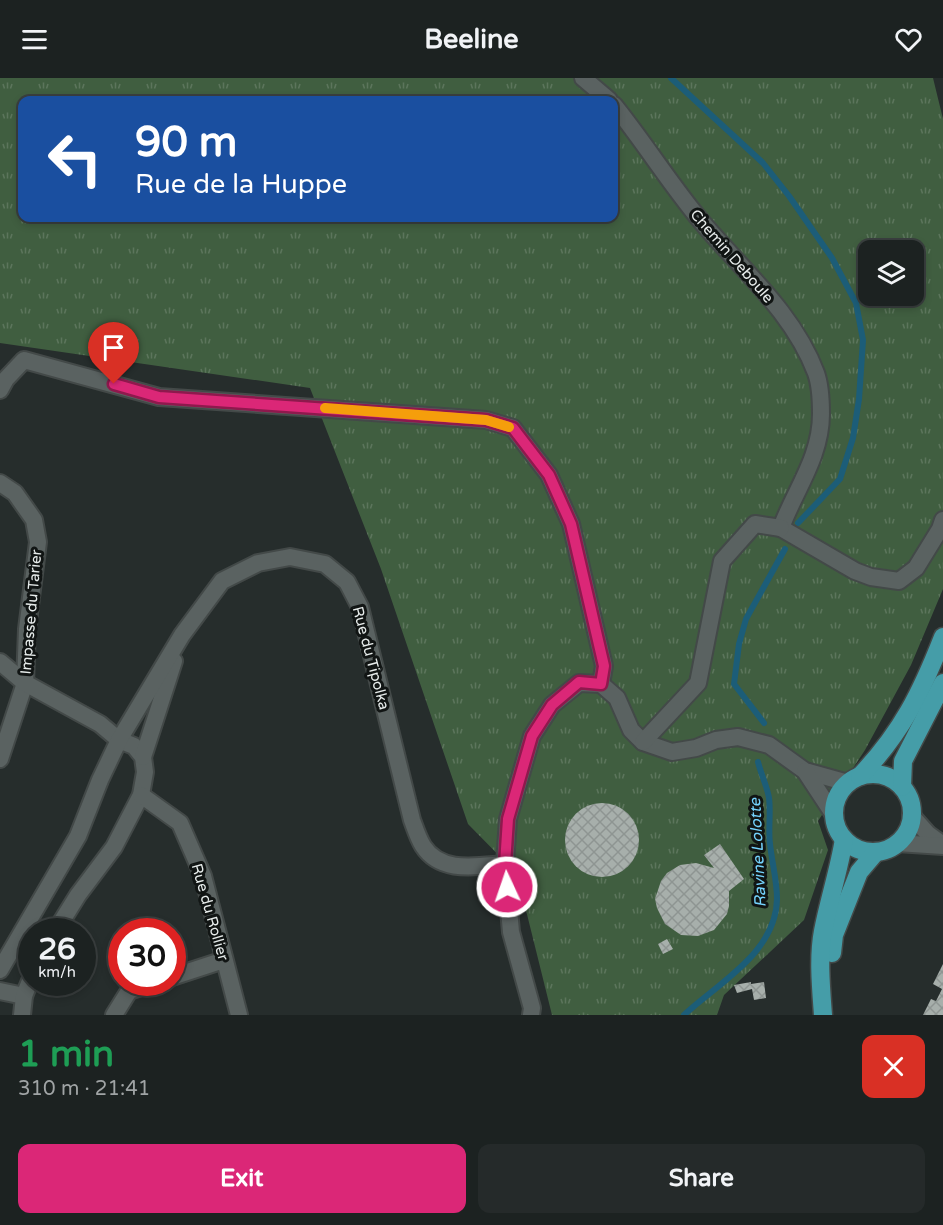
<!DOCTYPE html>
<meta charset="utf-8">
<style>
:root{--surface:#1c2221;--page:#252a2a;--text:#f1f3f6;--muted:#a0a4a5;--line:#3a3f3f;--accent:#db2777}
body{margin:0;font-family:"Varela Round",sans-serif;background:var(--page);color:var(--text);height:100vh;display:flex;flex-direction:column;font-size:22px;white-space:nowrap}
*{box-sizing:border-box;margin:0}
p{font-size:20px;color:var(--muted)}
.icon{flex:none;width:33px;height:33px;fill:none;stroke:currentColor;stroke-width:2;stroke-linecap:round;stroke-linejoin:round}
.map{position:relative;height:937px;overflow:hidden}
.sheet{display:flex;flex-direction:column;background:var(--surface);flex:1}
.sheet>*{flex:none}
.guide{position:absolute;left:18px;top:18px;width:600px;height:126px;border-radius:12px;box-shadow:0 3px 9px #0003,0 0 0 2px var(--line);background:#1a4fa0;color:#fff;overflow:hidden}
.buttons{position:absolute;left:858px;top:162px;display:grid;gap:12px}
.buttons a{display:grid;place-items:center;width:66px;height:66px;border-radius:12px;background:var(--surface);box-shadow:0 3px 9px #0003,0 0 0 2px var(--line);font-size:30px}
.speed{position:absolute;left:18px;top:840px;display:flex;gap:12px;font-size:30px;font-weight:700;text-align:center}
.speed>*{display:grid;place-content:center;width:78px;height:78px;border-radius:50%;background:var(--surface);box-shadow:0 3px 9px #0003,0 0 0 2px var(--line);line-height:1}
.speed small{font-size:15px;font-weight:400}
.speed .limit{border:9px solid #d22;background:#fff;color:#111}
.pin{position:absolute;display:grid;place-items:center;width:51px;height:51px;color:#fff;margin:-62px -26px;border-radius:50% 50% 50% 0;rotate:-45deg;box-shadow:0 0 6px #0007}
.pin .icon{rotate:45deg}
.me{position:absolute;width:66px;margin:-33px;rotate:357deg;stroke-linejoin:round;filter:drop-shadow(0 0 4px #0008)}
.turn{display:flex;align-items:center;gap:21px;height:126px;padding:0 18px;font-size:27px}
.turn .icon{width:78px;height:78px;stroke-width:2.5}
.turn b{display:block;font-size:42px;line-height:51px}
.round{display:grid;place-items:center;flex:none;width:63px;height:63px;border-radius:12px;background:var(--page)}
.overview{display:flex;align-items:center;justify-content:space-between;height:102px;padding:0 18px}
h1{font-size:36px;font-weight:700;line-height:45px;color:#1e9e55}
.cta{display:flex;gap:12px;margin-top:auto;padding:12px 18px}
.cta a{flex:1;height:69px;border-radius:12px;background:var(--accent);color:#fff;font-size:24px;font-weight:700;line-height:69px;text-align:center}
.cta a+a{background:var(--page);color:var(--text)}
header{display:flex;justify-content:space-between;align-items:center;height:78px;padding:0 18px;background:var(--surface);font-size:27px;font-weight:700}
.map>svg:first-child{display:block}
</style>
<header><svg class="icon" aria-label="menu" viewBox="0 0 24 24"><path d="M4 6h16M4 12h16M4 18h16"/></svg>Beeline<svg class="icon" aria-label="heart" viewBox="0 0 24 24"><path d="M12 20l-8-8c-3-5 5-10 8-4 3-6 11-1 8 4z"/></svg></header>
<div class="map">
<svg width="943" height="937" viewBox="0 0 943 937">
<defs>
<pattern id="grass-tufts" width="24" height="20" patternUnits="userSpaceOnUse" patternTransform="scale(1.5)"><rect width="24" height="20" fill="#405e40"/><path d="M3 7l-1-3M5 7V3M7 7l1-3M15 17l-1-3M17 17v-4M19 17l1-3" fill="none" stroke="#5c755c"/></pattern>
<pattern id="building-cross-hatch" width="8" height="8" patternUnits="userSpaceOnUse" patternTransform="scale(1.5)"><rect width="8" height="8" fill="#a7afab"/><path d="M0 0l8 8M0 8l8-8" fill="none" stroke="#8e9592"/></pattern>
</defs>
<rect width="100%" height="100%" fill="#262d2c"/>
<path fill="url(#grass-tufts)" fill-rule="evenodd" d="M 0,0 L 933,0 L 943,41 L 943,511 L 911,587 L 865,672 L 818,743 L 828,772 L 804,842 L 724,917 L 717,937 L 552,937 L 517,796 L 468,746 L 381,491 L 310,310 L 0,265 ZM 22,22 L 614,22 L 614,140 L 22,140 ZM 868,172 L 914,172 L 914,218 L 868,218 Z"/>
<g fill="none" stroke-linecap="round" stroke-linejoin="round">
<g stroke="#1c5d78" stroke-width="6">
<polyline points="671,0 763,85 789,118 832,180 856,225 863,262 859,321 853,360 840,401 798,445"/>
<polyline points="764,645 734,606 739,566 746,541 785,471"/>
<path d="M 684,937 C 718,905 776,875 777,821 C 777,802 772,785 770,766 C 768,751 771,735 769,720 C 767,708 761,696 758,684"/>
</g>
</g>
<g fill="url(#building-cross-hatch)">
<circle cx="602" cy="762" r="37"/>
<polygon points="720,766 744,801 729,813 729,828 727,836 714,852 698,858 681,857 665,846 657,830 655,821 661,803 667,795 680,787 696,785 714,790 704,777"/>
<polygon points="667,861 673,871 663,876 658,866"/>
<polygon points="943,886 943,937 923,937 931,921 936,923 942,911 933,906"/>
<polygon points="751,904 751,906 764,904 766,920 754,922 752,911 737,915 734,907"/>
</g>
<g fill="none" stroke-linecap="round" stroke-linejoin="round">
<g stroke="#434948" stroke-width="20">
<g id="street">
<polyline points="583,0 609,22"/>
<path d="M 614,27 C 644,64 670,106 701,143 C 742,192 793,234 816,295 C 820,306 821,323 821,336 C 821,379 795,412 781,450 L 855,493 L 871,499 L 899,503 L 916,490 L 940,451 L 943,442"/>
<polyline points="0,312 6,301 24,282 159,319 486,342 513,350 549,397 571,446 604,588 601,606"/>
<polyline points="0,405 15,415 34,442 38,464 27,551 25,605 0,681"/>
<polyline points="0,584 25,605 100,646 119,662 134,668 143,679 145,694 141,717 114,769 78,817 55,854"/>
<polyline points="601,606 617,620 631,652 643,664 672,674 696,670 716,662 738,659 769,667 805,693 848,705"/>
<polyline points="643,664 698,605 722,483 755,446 781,450"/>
<polyline points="143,679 174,583"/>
<polyline points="805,693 834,737"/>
<polyline points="141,717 180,745 203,798 239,937"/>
<polyline points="911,737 928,756 943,767"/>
<polyline points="897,765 943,768"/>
<path d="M 0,892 L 78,758 L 100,702 L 119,662 L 182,557 L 222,503 L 258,485 L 290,479 L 325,486 L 347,504 L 360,529 L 412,742 C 415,750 418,760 423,768 C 441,796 477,788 505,786"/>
<polyline points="172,899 224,882"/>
<polyline points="0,913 24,918"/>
<polyline points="22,937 24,918 32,898"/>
<polyline points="114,937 129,913 156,904"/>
<polyline points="531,937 532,930 511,854 505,786 508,741 532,658 552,627 579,605 601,606"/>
</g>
</g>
<g stroke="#434948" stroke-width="21">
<g id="primary">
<circle cx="873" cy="735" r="39"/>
<path d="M 860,698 C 902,654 921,615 943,559"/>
<polyline points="902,709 903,683 943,605"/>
<polyline points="832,875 834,857 859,794 876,774"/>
<path d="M 823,937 C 821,910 818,879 823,853 C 829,822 839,792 844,761"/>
</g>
</g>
<use href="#street" stroke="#5a6261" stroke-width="16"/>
<use href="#primary" stroke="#459da8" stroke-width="18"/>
</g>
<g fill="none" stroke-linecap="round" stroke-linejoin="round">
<g stroke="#8e194d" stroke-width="15">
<polyline id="route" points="114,306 159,319 486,342 513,350 549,397 571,446 604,588 601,606 579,604 552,627 532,658 508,741 505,786 507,809"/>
</g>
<use href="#route" stroke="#db2777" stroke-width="10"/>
<polyline stroke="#f59e0b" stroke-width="10" points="325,330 486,342 509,349"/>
</g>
<g text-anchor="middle" stroke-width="6" stroke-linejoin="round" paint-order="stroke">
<g font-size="15" fill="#e7eceb" stroke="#111514">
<text transform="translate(732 178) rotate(49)" y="5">Chemin Deboule</text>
<text transform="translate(31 534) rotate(-85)" y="5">Impasse du Tarier</text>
<text transform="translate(371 580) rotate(75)" y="5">Rue du Tipolka</text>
<text transform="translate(210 834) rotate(74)" y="5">Rue du Rollier</text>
</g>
<g font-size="16" font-style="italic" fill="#75d3fd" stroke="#111514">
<text transform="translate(757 775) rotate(-93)" y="6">Ravine Lolotte</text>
</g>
</g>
</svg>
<div class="buttons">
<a><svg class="icon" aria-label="layers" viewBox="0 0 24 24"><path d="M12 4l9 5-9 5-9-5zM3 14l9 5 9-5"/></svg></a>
</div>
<div class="speed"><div>26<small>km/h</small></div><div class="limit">30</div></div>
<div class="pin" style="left:114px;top:306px;background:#d93025"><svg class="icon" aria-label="arrive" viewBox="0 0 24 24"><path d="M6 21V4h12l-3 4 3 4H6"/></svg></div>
<svg class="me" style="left:507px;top:809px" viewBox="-20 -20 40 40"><circle r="17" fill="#db2777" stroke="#fff" stroke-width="3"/><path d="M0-11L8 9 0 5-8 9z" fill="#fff"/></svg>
<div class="guide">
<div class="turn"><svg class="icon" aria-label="left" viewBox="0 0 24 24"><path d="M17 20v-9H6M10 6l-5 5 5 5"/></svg><div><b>90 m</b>Rue de la Huppe</div></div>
</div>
</div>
<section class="sheet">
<div class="overview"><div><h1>1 min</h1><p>310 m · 21:41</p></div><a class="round" style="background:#d93025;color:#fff"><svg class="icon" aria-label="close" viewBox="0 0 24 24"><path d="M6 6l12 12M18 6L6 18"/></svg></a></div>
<div class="cta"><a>Exit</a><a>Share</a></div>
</section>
